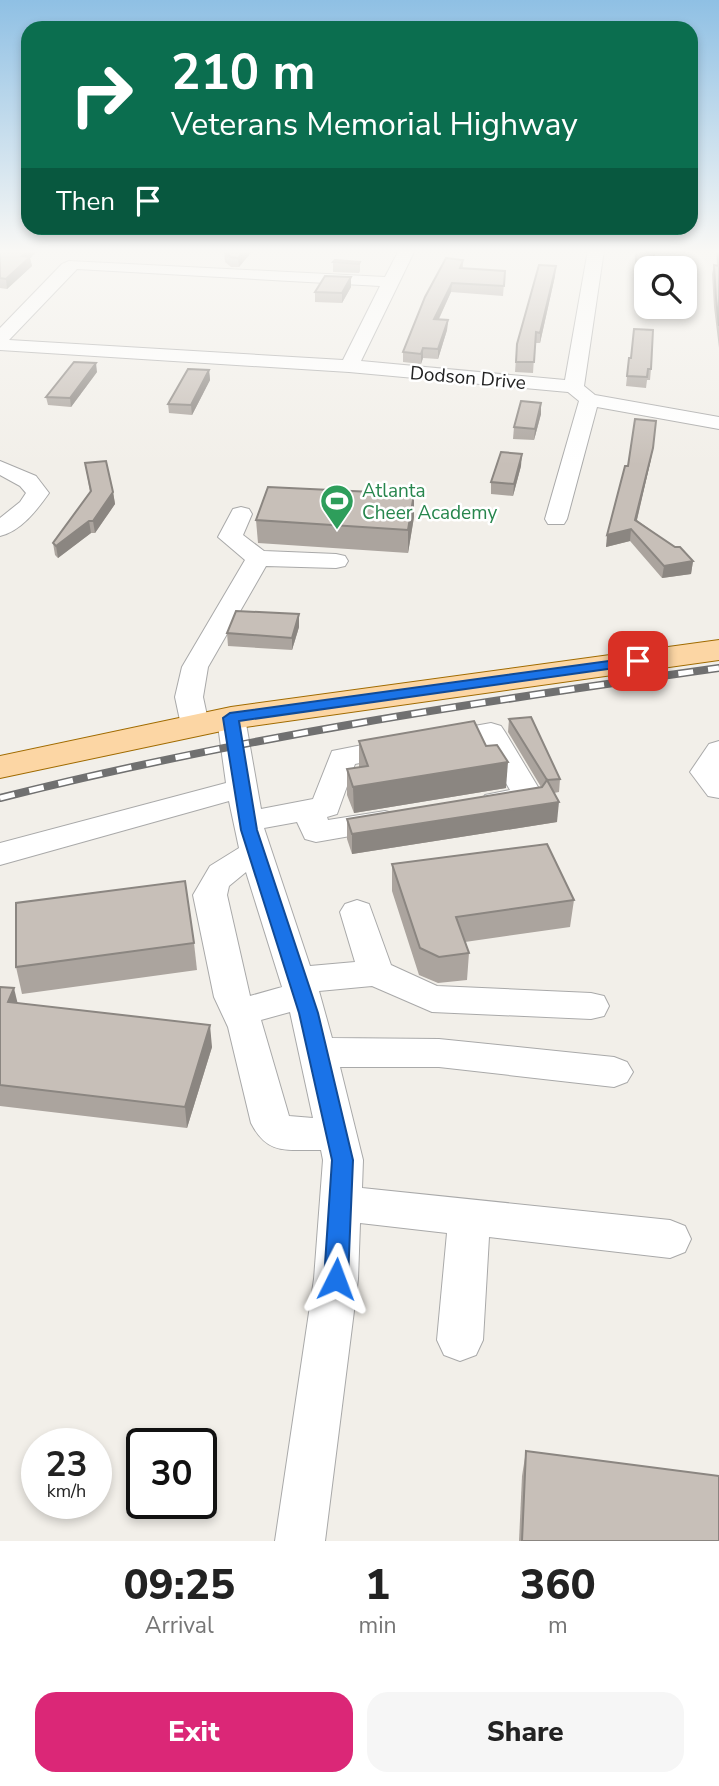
<!DOCTYPE html>
<style>
:root{--surface:#fff;--page:#f6f6f6;--text:#222;--muted:#767676;--accent:#db2777}
body{margin:0;font-family:"Nunito Sans",sans-serif;background:var(--page);color:var(--text);height:100vh;display:flex;flex-direction:column;font-size:26px;white-space:nowrap}
*{box-sizing:border-box;margin:0}
p{font-size:23px;color:var(--muted)}
.icon{flex:none;width:38px;height:38px;fill:none;stroke:currentColor;stroke-width:2;stroke-linecap:round;stroke-linejoin:round}
.map{position:relative;height:1541px;overflow:hidden}
.panel{display:flex;flex-direction:column;background:var(--surface);flex:1}
.panel>*{flex:none}
.top-card{position:absolute;left:21px;top:21px;width:677px;height:214px;border-radius:21px;box-shadow:0 4px 10px #0003;background:#0b6e4f;color:#fff;overflow:hidden}
.buttons{position:absolute;left:634px;top:256px;display:grid;gap:14px}
.buttons a{display:grid;place-items:center;width:63px;height:63px;border-radius:14px;background:var(--surface);box-shadow:0 4px 10px #0003;font-size:35px}
.speed{position:absolute;left:21px;top:1428px;display:flex;gap:14px;font-size:35px;font-weight:700;text-align:center}
.speed>*{display:grid;place-content:center;width:91px;height:91px;border-radius:50%;background:var(--surface);box-shadow:0 4px 10px #0003;line-height:1}
.speed small{font-size:18px;font-weight:400}
.speed .limit{border:4px solid #111;border-radius:10px;background:#fff;color:#111}
.pin{position:absolute;display:grid;place-items:center;width:60px;height:60px;color:#fff;margin:-30px;border-radius:14px;box-shadow:0 4px 10px #0006}
.me{position:absolute;width:77px;margin:-38px;rotate:3deg;stroke-linejoin:round;filter:drop-shadow(0 0 5px #0008)}
.turn{display:flex;align-items:center;gap:24px;height:147px;padding:0 35px;font-size:32px}
.turn .icon{width:91px;height:91px;stroke-width:2.5}
.turn b{display:block;font-size:49px;line-height:60px}
.then{display:flex;align-items:center;height:66px;padding:0 35px;background:#0003;gap:14px;font-size:26px}
.eta{display:flex;justify-content:space-evenly;align-items:center;height:119px;text-align:center}
.eta b{font-size:42px;font-weight:800;line-height:49px}
.cta{display:flex;gap:14px;margin-top:auto;padding:14px 35px}
.cta a{flex:1;height:80px;border-radius:21px;background:var(--accent);color:#fff;font-size:28px;font-weight:800;line-height:80px;text-align:center}
.cta a+a{background:var(--page);color:var(--text)}
.map>svg:first-child{display:block}
</style>
<div class="map">
<svg width="719" height="1541" viewBox="0 0 719 1541">
<rect width="100%" height="100%" fill="#f2efe9"/>
<g fill="none" stroke-linecap="round" stroke-linejoin="round">
<g stroke="#a9a9a9" stroke-width="2">
<g id="minor">
<path d="M 399,250 L 415,250 L 361,361 L 565,380 L 588,250 L 604,250 L 584,386 L 595,395 L 719,417 L 719,429 L 597,407 L 567,519 L 564,524 L 548,524 L 545,519 L 579,401 L 568,392 L 349,372 L 0,350 L 0,328 L 62,264 L 69,261 L 385,277 ZM 77,269 L 380,286 L 343,360 L 9,340 Z"/>
<path d="M 0,461 L 36,476 L 49,493 C 37,510 21,531 0,536 L 0,518 L 20,502 L 26,493 L 20,486 L 0,475 Z"/>
<polygon points="241,507 249,509 252,514 243,535 264,551 336,554 345,556 348,561 345,566 336,568 266,566 208,667 203,697 209,725 205,731 195,734 185,731 181,725 175,697 182,667 245,560 218,537 233,509"/>
<path d="M 231,709 L 241,712 L 245,718 L 261,809 L 313,799 L 332,751 L 398,738 L 408,741 L 413,747 L 408,753 L 355,764 L 337,814 L 327,817 L 328,820 L 385,811 L 396,814 L 401,821 L 396,828 L 316,842 L 305,839 L 297,822 L 264,828 L 310,966 L 355,962 L 340,912 L 345,904 L 357,900 L 369,904 L 391,965 L 437,986 L 591,993 L 604,996 L 609,1006 L 604,1016 L 591,1019 L 432,1012 L 372,986 L 319,991 L 332,1038 L 439,1039 L 614,1057 L 627,1062 L 633,1072 L 627,1082 L 614,1087 L 439,1067 L 340,1067 L 363,1160 L 362,1188 L 670,1220 L 685,1226 L 691,1239 L 685,1252 L 670,1258 L 489,1237 L 483,1340 L 476,1355 L 460,1361 L 444,1355 L 437,1340 L 447,1233 L 360,1223 L 358,1279 L 325,1541 L 275,1541 L 314,1279 L 323,1160 L 321,1150 C 287,1149 268,1156 251,1123 L 228,1027 L 214,997 L 193,895 L 210,866 L 239,848 L 229,801 L 0,865 L 0,843 L 226,783 L 217,718 L 221,712 ZM 246,872 L 282,987 L 250,996 L 227,895 L 229,886 ZM 290,1012 L 313,1118 L 289,1116 L 261,1020 Z"/>
<polygon points="491,723 501,726 505,732 544,797 540,804 496,812 485,809 481,802 485,795 510,790 482,742 440,749 430,746 426,740 430,734"/>
<polygon points="719,741 719,798 708,796 690,772 709,744"/>
</g>
</g>
<g stroke="#a06b00" stroke-width="2">
<polygon id="major" points="719,640 719,660 231,729 0,778 0,756 231,707"/>
</g>
<use href="#minor" fill="#fff" fill-rule="evenodd"/>
<use href="#major" fill="#fcd6a4" fill-rule="evenodd"/>
<g stroke="#707070" stroke-width="8">
<path id="rail" d="M 0,798 C 237,738 477,702 719,668"/>
</g>
<use href="#rail" stroke="#fff" stroke-width="5" stroke-dasharray="15" stroke-linecap="butt"/>
</g>
<g fill="#aba49e">
<polygon points="253,250 239,267 231,267 225,262 224,252"/>
<polygon points="635,250 654,250 646,268 646,291 636,290"/>
<polygon points="716,250 719,250 719,348 714,307 712,274 714,265 717,266"/>
<polygon points="0,251 30,258 32,266 7,289 0,288"/>
<polygon points="463,260 463,268 505,271 503,296 451,292 439,319 448,320 447,330 438,359 423,358 421,364 403,362 403,352"/>
<polygon points="333,262 360,262 360,271 359,273 333,272"/>
<polygon points="555,276 540,343 535,343 533,373 515,372 517,344"/>
<polygon points="351,277 351,287 342,303 315,302 315,292"/>
<polygon points="629,358 651,369 650,380 647,380 646,388 626,386"/>
<polygon points="209,370 210,380 192,415 169,413 168,404"/>
<polygon points="97,372 71,407 48,405 46,397"/>
<polygon points="541,403 541,414 534,440 513,439 514,427"/>
<polygon points="651,459 637,520 693,561 691,574 662,578 630,541 606,547 628,466"/>
<polygon points="85,463 113,492 115,504 95,533 91,533 58,558 55,555 53,543 90,492"/>
<polygon points="521,466 513,496 491,494 491,482"/>
<polygon points="414,517 408,553 258,543 256,520"/>
<polygon points="299,614 299,627 292,650 228,646 227,633"/>
<polygon points="509,719 560,779 559,792 554,793 557,822 352,854 347,839 347,819 541,787 508,732"/>
<polygon points="359,741 506,788 354,813 347,795 347,769 359,768"/>
<polygon points="392,864 574,900 570,927 465,942 469,953 467,980 438,983 419,975 392,891"/>
<polygon points="194,943 197,970 22,994 16,967"/>
<polygon points="0,987 17,1003 212,1047 187,1128 0,1106"/>
<polygon points="526,1451 719,1541 519,1541 522,1476"/>
</g>
<g fill="#8b8681">
<polygon points="28,250 38,250 30,258 32,266 7,289 6,279 22,256"/>
<polygon points="245,250 253,250 239,267 238,258"/>
<polygon points="556,266 555,276 540,343 540,333"/>
<polygon points="351,277 351,287 342,303 342,293"/>
<polygon points="452,283 451,292 434,329 434,319"/>
<polygon points="448,320 447,330 438,359 438,349"/>
<polygon points="423,348 423,358 421,364 421,354"/>
<polygon points="96,363 97,372 71,407 70,398"/>
<polygon points="209,370 210,380 192,415 191,405"/>
<polygon points="541,403 541,414 534,440 535,429"/>
<polygon points="653,448 651,459 634,532 635,520"/>
<polygon points="522,454 521,466 513,496 514,484"/>
<polygon points="113,492 115,504 95,533 93,521"/>
<polygon points="414,494 414,517 408,553 408,530"/>
<polygon points="89,521 91,533 58,558 56,546"/>
<polygon points="631,529 630,541 606,547 607,535"/>
<polygon points="693,561 691,574 662,578 664,566"/>
<polygon points="299,614 299,627 292,650 292,638"/>
<polygon points="508,762 506,788 354,813 353,787"/>
<polygon points="559,802 557,822 352,854 352,834"/>
<polygon points="14,988 19,1009 8,1002"/>
<polygon points="210,1025 212,1047 187,1128 185,1107"/>
</g>
<g fill="#c7bfb8" stroke="#8b8681" stroke-width="2">
<polygon points="1,250 28,250 22,256 30,257 6,279 0,278 0,251"/>
<polygon points="226,250 245,250 238,258 231,257 224,252"/>
<polygon points="636,250 654,250 654,256 655,268 646,268 646,282 637,281"/>
<polygon points="718,250 719,250 719,326 716,298 714,265 719,266"/>
<polygon points="446,258 463,260 460,268 505,271 504,286 452,283 434,319 448,320 438,349 423,348 421,354 403,352 425,297"/>
<polygon points="335,260 360,262 359,264 333,262"/>
<polygon points="539,265 556,266 540,333 536,332 534,362 516,362 517,344"/>
<polygon points="325,276 351,277 342,293 315,292"/>
<polygon points="634,329 653,330 651,369 648,369 647,377 627,376 629,358 631,358"/>
<polygon points="74,362 96,363 70,398 46,397"/>
<polygon points="188,369 209,370 191,405 168,404"/>
<polygon points="521,401 541,403 535,429 514,427"/>
<polygon points="635,419 656,421 653,448 635,520 675,547 680,547 693,561 664,566 631,529 607,535 625,466 628,466"/>
<polygon points="501,452 522,454 514,484 491,482"/>
<polygon points="106,461 113,492 93,521 89,521 56,546 53,543 91,491 85,463"/>
<polygon points="268,487 414,494 408,530 256,520"/>
<polygon points="236,611 299,614 292,638 227,633"/>
<polygon points="531,717 560,779 547,780 509,719"/>
<polygon points="474,721 486,746 497,745 508,762 353,787 347,769 368,766 359,741"/>
<polygon points="547,780 559,802 352,834 347,819 542,787"/>
<polygon points="547,844 574,900 456,917 469,953 439,957 420,948 392,864"/>
<polygon points="185,881 194,943 16,967 16,903"/>
<polygon points="0,987 14,988 8,1002 210,1025 185,1107 0,1085"/>
<polygon points="526,1451 719,1476 719,1541 522,1541"/>
</g>
<linearGradient id="sky" x2="0" y2="1"><stop stop-color="#8fc0e4"/><stop offset="0.54" stop-color="#f9f8f5"/><stop offset="1" stop-color="#f9f8f5" stop-opacity="0"/></linearGradient>
<rect width="719" height="465" fill="url(#sky)"/>
<polygon fill="#1a73e8" stroke="#114b97" stroke-width="2" points="638,657 643,658 645,661 643,664 239,721 257,830 318,1013 353,1160 348,1279 344,1286 336,1289 328,1286 324,1279 332,1160 299,1013 241,830 223,718 230,713"/>
<defs>
<g id="stadium-pin" transform="scale(1.75)"><path d="M0 17L-7.5 6A9.5 9.5 0 1 1 7.5 6Z" fill="#2e9e5b" stroke="#fff"/><path d="M0-5a6.5 5 0 1 0 0 10a6.5 5 0 1 0 0-10ZM-3.5-1.8h7v3.6h-7Z" fill="#fff"/></g>
</defs>
<g fill-rule="evenodd">
<use href="#stadium-pin" x="337" y="501"/>
</g>
<g text-anchor="middle" stroke-width="5" stroke-linejoin="round" paint-order="stroke">
<g font-size="19" fill="#222" stroke="#fff">
<text transform="translate(468 377) rotate(5)" y="7">Dodson Drive</text>
</g>
<g font-size="19" fill="#27864d" stroke="#fff" text-anchor="start">
<text x="362" y="497">Atlanta<tspan x="362" dy="22">Cheer Academy</tspan></text>
</g>
</g>
</svg>
<div class="buttons">
<a><svg class="icon" aria-label="search" viewBox="0 0 24 24"><circle cx="10" cy="10" r="6"/><path d="M15 15l6 6"/></svg></a>
</div>
<div class="speed"><div>23<small>km/h</small></div><div class="limit">30</div></div>
<div class="pin" style="left:638px;top:661px;background:#d93025"><svg class="icon" aria-label="arrive" viewBox="0 0 24 24"><path d="M6 21V4h12l-3 4 3 4H6"/></svg></div>
<svg class="me" style="left:336px;top:1279px" viewBox="-20 -20 40 40"><path d="M0-17L14 15 0 8-14 15z" fill="#1a73e8" stroke="#fff" stroke-width="4"/></svg>
<div class="top-card">
<div class="turn"><svg class="icon" aria-label="right" viewBox="0 0 24 24"><path d="M7 20v-9h11M14 6l5 5-5 5"/></svg><div><b>210 m</b>Veterans Memorial Highway</div></div>
<div class="then">Then<svg class="icon" aria-label="arrive" viewBox="0 0 24 24"><path d="M6 21V4h12l-3 4 3 4H6"/></svg></div>
</div>
</div>
<section class="panel">
<div class="eta">
<div><b>09:25</b><p>Arrival</p></div>
<div><b>1</b><p>min</p></div>
<div><b>360</b><p>m</p></div>
</div>
<div class="cta"><a>Exit</a><a>Share</a></div>
</section>
